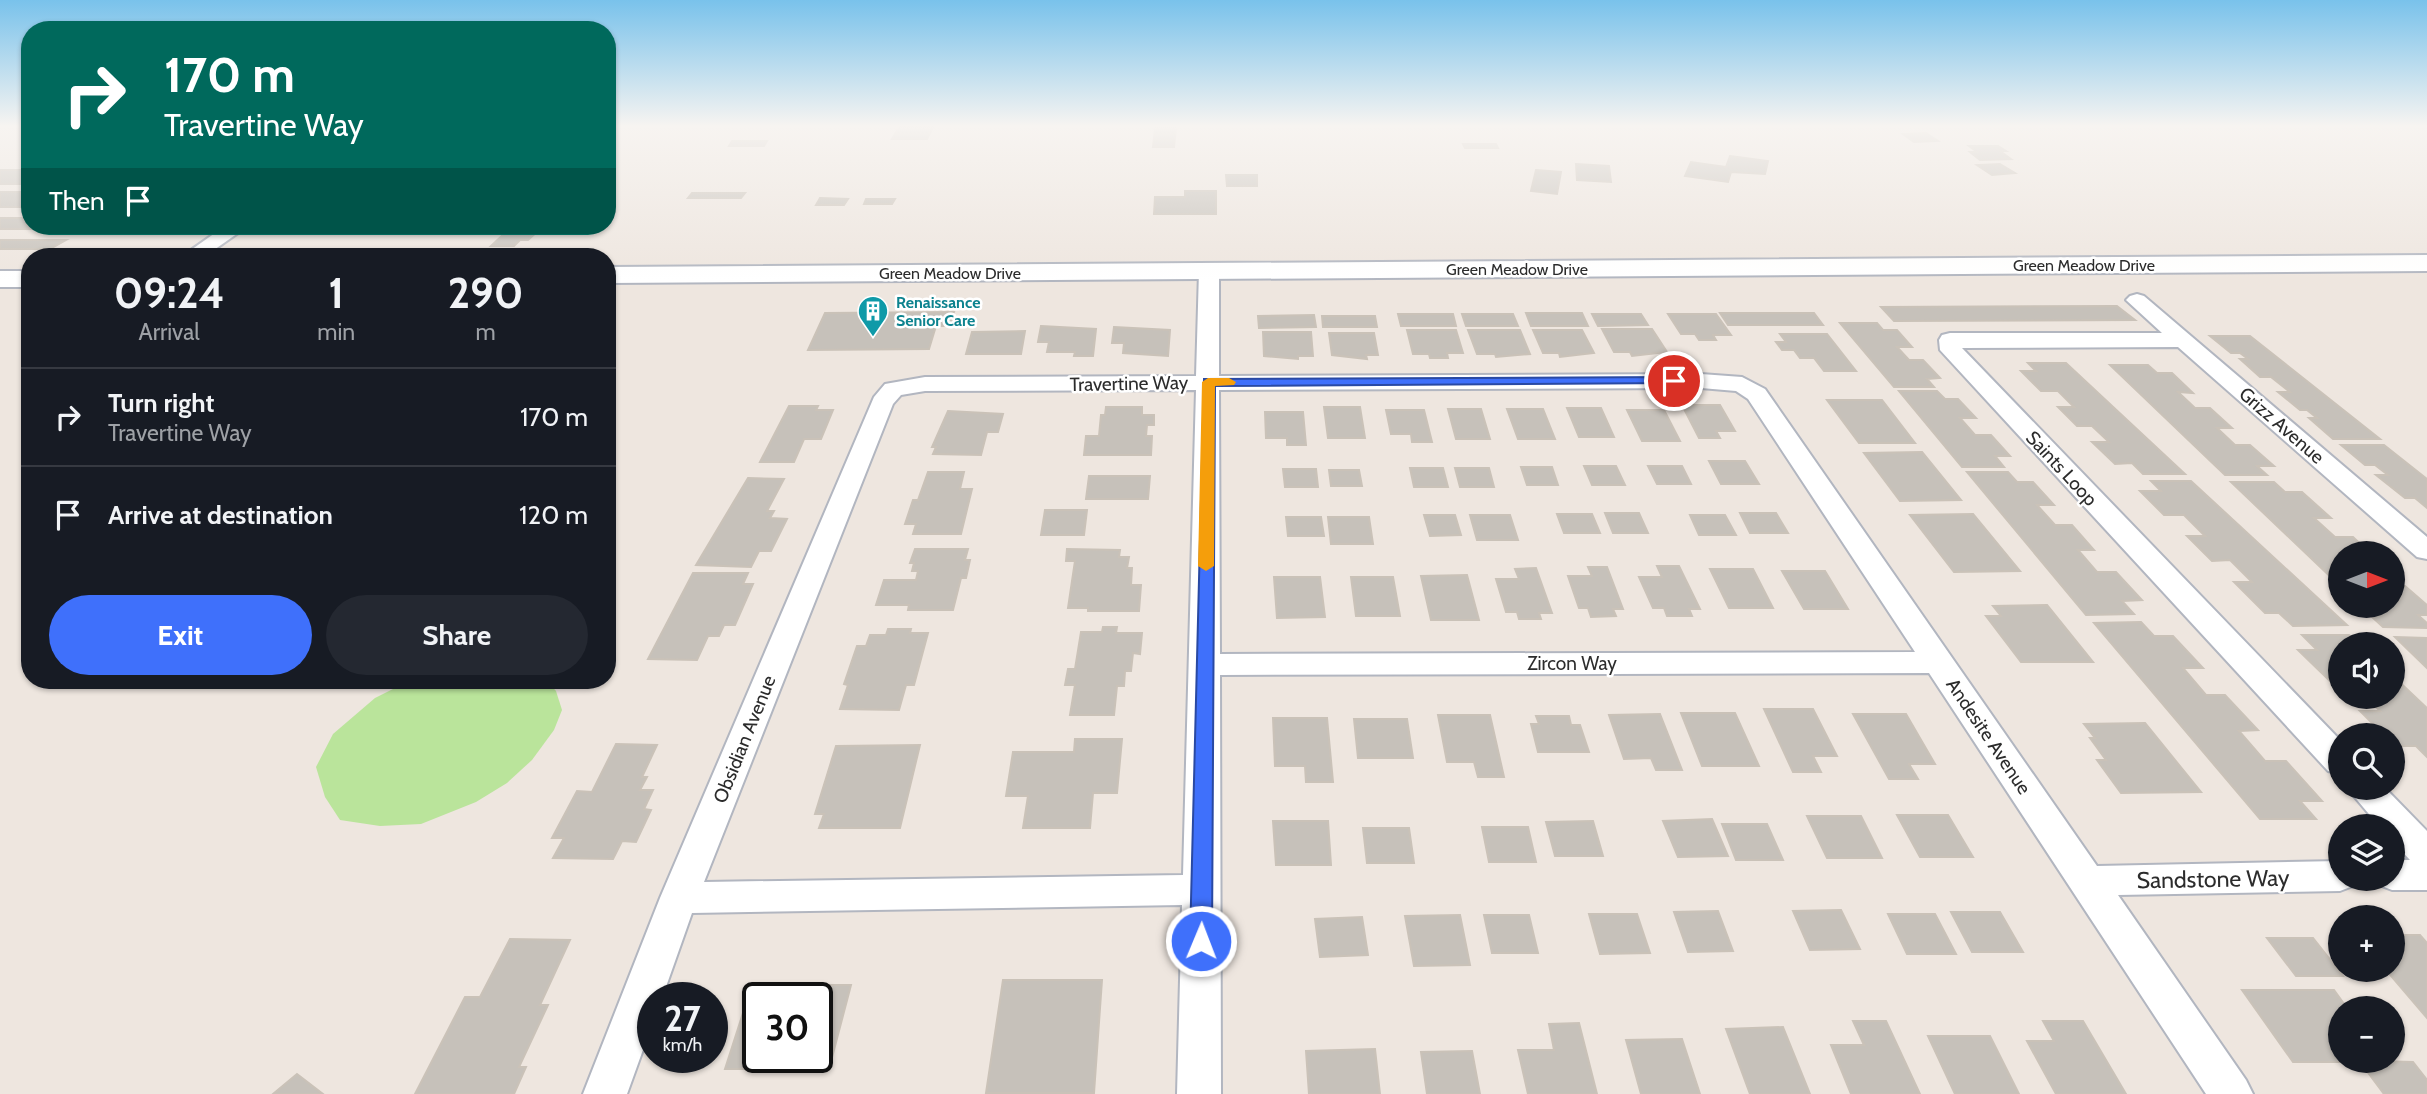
<!DOCTYPE html>
<meta charset="utf-8">
<style>
:root{--surface:#171b24;--page:#242831;--text:#f1f3f6;--muted:#9ea1a6;--line:#363941;--accent:#3f70fb}
body{margin:0;font-family:Cabin,sans-serif;background:var(--page);color:var(--text);height:100vh;display:flex;flex-direction:column;font-size:26px;white-space:nowrap}
*{box-sizing:border-box;margin:0}
p{font-size:23px;color:var(--muted)}
.icon{flex:none;width:38px;height:38px;fill:none;stroke:currentColor;stroke-width:2;stroke-linecap:round;stroke-linejoin:round}
.map{position:relative;flex:1;overflow:hidden}
.panel{position:absolute;left:21px;top:248px;width:595px;height:441px;display:flex;flex-direction:column;background:var(--surface);border-radius:28px;box-shadow:0 2px 5px #0004}
.panel>*{flex:none}
.banner{position:absolute;left:21px;top:21px;width:595px;height:214px;border-radius:28px;box-shadow:0 2px 5px #0004;background:#00695c;color:#fff;overflow:hidden}
.needle{width:46px;rotate:90deg}
.controls{position:absolute;left:2328px;top:541px;display:grid;gap:14px}
.controls a{display:grid;place-items:center;width:77px;height:77px;border-radius:50%;background:var(--surface);box-shadow:0 2px 5px #0004;font-size:35px}
.speed{position:absolute;left:637px;top:982px;display:flex;gap:14px;font-size:35px;font-weight:700;text-align:center}
.speed>*{display:grid;place-content:center;width:91px;height:91px;border-radius:50%;background:var(--surface);box-shadow:0 2px 5px #0004;line-height:1}
.speed small{font-size:18px;font-weight:400}
.speed .limit{border:4px solid #111;border-radius:10px;background:#fff;color:#111}
.pin{position:absolute;display:grid;place-items:center;width:60px;height:60px;color:#fff;margin:-30px;border:4px solid #fff;border-radius:50%;box-shadow:0 2px 7px #0007}
.me{position:absolute;width:77px;margin:-38px;rotate:1deg;stroke-linejoin:round;filter:drop-shadow(0 0 5px #0008)}
.turn{display:flex;align-items:center;gap:24px;height:147px;padding:0 28px;font-size:32px}
.turn .icon{width:91px;height:91px;stroke-width:2.5}
.turn b{display:block;font-size:49px;line-height:60px}
.then{display:flex;align-items:center;height:66px;padding:0 28px;background:#0003;gap:14px;font-size:26px}
.eta{display:flex;justify-content:space-evenly;align-items:center;height:119px;text-align:center}
.eta b{font-size:42px;font-weight:700;line-height:49px}
.button{display:flex;gap:14px;margin-top:auto;padding:14px 28px}
.button a{flex:1;height:80px;border-radius:42px;background:var(--accent);color:#fff;font-size:28px;font-weight:700;line-height:80px;text-align:center}
.button a+a{background:var(--page);color:var(--text)}
ul{padding:0;list-style:none}
li{display:flex;align-items:center;gap:21px;height:98px;padding:0 28px;border-top:2px solid var(--line)}
li div{flex:1}
li b{display:block;font-size:26px}
li em{font-style:normal}
.map>svg:first-child{display:block}
</style>
<div class="map">
<svg width="2427" height="1094" viewBox="0 0 2427 1094">
<rect width="100%" height="100%" fill="#eee6df"/>
<polygon fill="#bae49b" points="409,681 547,681 556,691 562,710 554,730 532,760 507,783 476,802 421,824 380,826 340,820 325,797 316,767 333,734 375,698"/>
<g fill="#c6c1ba" stroke="#cac2b8" stroke-width="2" fill-rule="evenodd">
<polygon points="899,127 933,127 927,139 892,139"/>
<polygon points="1155,128 1176,128 1174,147 1153,147"/>
<polygon points="1926,133 1938,141 1914,142 1903,134"/>
<polygon points="732,141 767,141 764,146 729,146"/>
<polygon points="1463,144 1496,144 1498,148 1465,148"/>
<polygon points="1969,146 1998,146 2006,151 2000,151 2011,159 1980,160 1970,152 1977,152"/>
<polygon points="1730,156 1768,161 1765,174 1731,172 1728,182 1685,176 1691,162 1726,167"/>
<polygon points="1576,164 1609,166 1611,182 1577,180"/>
<polygon points="2000,164 2015,173 1992,175 1977,165"/>
<rect x="0" y="170" width="30" height="14"/>
<polygon points="1536,170 1561,172 1557,194 1531,191"/>
<polygon points="1226,175 1257,175 1257,186 1227,186"/>
<polygon points="1185,191 1216,191 1216,214 1154,214 1155,197 1185,197"/>
<rect x="0" y="192" width="30" height="15"/>
<polygon points="692,193 745,193 741,198 688,198"/>
<polygon points="820,198 848,199 844,205 816,205"/>
<polygon points="866,199 895,199 892,204 864,204"/>
<polygon points="0,218 30,218 30,226 73,226 66,229 0,229"/>
<polygon points="507,231 538,231 528,240 520,240 514,246 491,246"/>
<polygon points="0,240 66,240 50,249 0,249"/>
<polygon points="2117,306 2135,320 1894,321 1881,307"/>
<polygon points="954,312 950,326 936,326 929,349 808,350 825,313"/>
<polygon points="1526,313 1582,313 1588,326 1531,326"/>
<polygon points="1720,313 1814,313 1823,325 1728,325"/>
<polygon points="1398,314 1453,314 1456,326 1401,326"/>
<polygon points="1462,314 1513,314 1518,326 1466,326"/>
<polygon points="1592,314 1641,314 1648,325 1598,326"/>
<polygon points="1668,314 1716,314 1731,335 1713,335 1716,340 1699,340 1695,334 1681,334"/>
<polygon points="1314,315 1316,327 1259,328 1258,316"/>
<polygon points="1322,316 1375,316 1377,327 1323,327"/>
<polygon points="1840,323 1877,323 1883,330 1897,330 1912,347 1897,347 1909,360 1923,360 1940,378 1927,379 1934,387 1894,387"/>
<polygon points="1041,326 1096,329 1093,356 1074,356 1075,352 1047,352 1049,342 1038,342"/>
<polygon points="1114,327 1170,330 1168,356 1123,353 1124,343 1112,343"/>
<polygon points="1602,329 1652,329 1667,352 1632,356 1630,352 1614,352"/>
<polygon points="1407,330 1456,330 1463,353 1447,353 1448,358 1430,358 1429,354 1413,354"/>
<polygon points="1468,330 1520,330 1530,354 1496,357 1495,354 1477,354"/>
<polygon points="1533,330 1582,330 1594,353 1560,357 1559,353 1543,353"/>
<polygon points="1025,331 1021,354 966,354 972,332"/>
<polygon points="1263,332 1311,332 1313,356 1298,356 1298,359 1264,356"/>
<polygon points="1329,333 1374,333 1378,355 1366,355 1367,359 1332,355"/>
<polygon points="1780,334 1827,334 1856,371 1824,371 1814,358 1800,358 1794,350 1782,350 1776,342 1786,342"/>
<polygon points="2210,336 2250,336 2380,439 2333,439 2309,418 2317,418 2307,410 2300,410 2278,392 2290,392 2271,377 2260,377 2240,359 2248,359 2240,353 2231,353"/>
<polygon points="2028,363 2066,363 2185,474 2143,474 2132,463 2115,464 2092,442 2109,442 2092,426 2077,426 2058,407 2074,407 2058,391 2041,391 2021,371 2036,371"/>
<polygon points="2110,365 2148,365 2157,373 2172,373 2193,393 2178,392 2195,408 2210,408 2232,428 2217,428 2235,445 2250,445 2274,466 2257,466 2267,475 2225,475"/>
<polygon points="1899,391 1937,391 1945,399 1958,399 1976,418 1960,418 1975,435 1991,435 2010,456 1995,456 2004,467 1962,467"/>
<polygon points="1827,400 1882,400 1915,443 1859,443"/>
<polygon points="1682,405 1720,405 1735,431 1716,431 1720,438 1699,438"/>
<polygon points="789,406 818,406 816,410 833,410 821,439 804,439 794,462 760,462"/>
<polygon points="1106,407 1142,407 1142,415 1154,415 1154,425 1147,425 1146,436 1152,436 1151,455 1084,455 1086,436 1099,436 1101,415 1105,415"/>
<polygon points="1324,407 1360,407 1365,438 1328,438"/>
<polygon points="1567,408 1601,408 1614,437 1579,437"/>
<polygon points="1448,409 1481,409 1490,439 1456,439"/>
<polygon points="1507,409 1543,409 1555,439 1518,439"/>
<polygon points="1386,410 1424,410 1432,442 1412,442 1411,434 1391,434"/>
<polygon points="1627,410 1664,410 1680,441 1642,441"/>
<polygon points="948,411 1003,414 998,432 987,432 981,455 933,454 936,447 932,447"/>
<polygon points="1265,412 1303,412 1306,445 1287,445 1287,438 1266,438"/>
<polygon points="2341,445 2384,445 2427,479 2427,508 2415,498 2405,498 2376,475 2388,475 2375,465 2365,465"/>
<polygon points="1922,452 1961,500 1900,501 1864,453"/>
<polygon points="1709,461 1745,461 1759,484 1721,484"/>
<polygon points="1584,466 1616,466 1625,485 1592,485"/>
<polygon points="1648,466 1682,466 1691,484 1657,484"/>
<polygon points="1521,467 1552,467 1558,485 1527,485"/>
<polygon points="1410,468 1443,468 1448,487 1414,487"/>
<polygon points="1455,468 1489,468 1494,487 1460,487"/>
<polygon points="1283,469 1316,469 1318,487 1285,487"/>
<polygon points="1329,470 1359,470 1362,486 1331,486"/>
<polygon points="928,472 964,472 960,489 972,489 961,534 913,534 916,524 905,524 913,500 918,500"/>
<polygon points="1967,472 2008,472 2017,482 2033,482 2054,505 2037,505 2055,525 2072,525 2094,550 2078,550 2097,572 2116,572 2142,600 2122,601 2134,614 2086,615"/>
<polygon points="1089,476 1150,476 1148,499 1086,499"/>
<polygon points="748,478 784,479 767,511 774,511 770,518 787,519 771,551 759,551 751,567 696,565"/>
<polygon points="2151,481 2191,481 2347,625 2293,626 2279,613 2265,613 2234,582 2252,582 2230,560 2212,561 2187,536 2205,536 2184,515 2164,515 2140,491 2161,491"/>
<polygon points="2231,482 2274,482 2285,492 2302,492 2331,518 2314,518 2335,537 2353,537 2370,553 2340,553 2340,586"/>
<polygon points="1045,510 1087,510 1084,535 1041,535"/>
<polygon points="1605,513 1639,513 1648,533 1613,533"/>
<polygon points="1740,513 1776,513 1788,533 1750,533"/>
<polygon points="1557,514 1592,514 1600,533 1564,533"/>
<polygon points="1973,514 2020,571 1954,572 1910,515"/>
<polygon points="1424,515 1455,515 1461,535 1430,536"/>
<polygon points="1470,515 1510,515 1518,540 1477,540"/>
<polygon points="1690,515 1725,515 1736,535 1699,535"/>
<polygon points="1286,517 1321,517 1324,536 1288,536"/>
<polygon points="1328,517 1369,517 1373,544 1331,544"/>
<polygon points="915,549 968,549 965,560 970,560 966,578 961,578 953,610 908,610 909,605 876,605 884,580 916,580 918,571 912,571 914,563 910,563"/>
<polygon points="1067,549 1120,550 1119,557 1129,557 1127,568 1132,568 1131,585 1141,585 1139,611 1088,611 1088,608 1068,608 1075,561 1066,561"/>
<polygon points="1657,566 1679,566 1700,609 1689,609 1692,616 1667,616 1664,608 1653,608 1639,577 1662,577"/>
<polygon points="1588,567 1607,567 1623,609 1613,609 1616,616 1591,617 1588,608 1579,608 1568,576 1592,576"/>
<polygon points="1536,568 1552,613 1539,613 1541,619 1519,619 1517,612 1506,612 1496,579 1519,579 1515,569"/>
<polygon points="1710,569 1753,569 1773,608 1729,608"/>
<polygon points="1782,571 1825,571 1848,609 1804,609"/>
<polygon points="693,573 748,573 743,584 753,584 735,625 724,625 719,636 708,636 697,660 648,659"/>
<polygon points="1467,575 1479,620 1431,620 1421,576"/>
<polygon points="1274,577 1320,577 1325,617 1277,618"/>
<polygon points="1351,577 1393,577 1400,616 1356,616"/>
<polygon points="2392,586 2405,586 2427,605 2427,615 2418,615 2427,623 2427,628 2383,627 2360,606 2392,606"/>
<polygon points="2047,605 2093,662 2021,662 1986,616 2001,616 1993,606"/>
<polygon points="2141,622 2154,636 2173,636 2203,668 2183,668 2206,695 2225,695 2258,730 2239,731 2265,761 2286,761 2322,801 2300,801 2316,819 2260,819 2094,623"/>
<polygon points="1103,627 1117,627 1116,633 1142,633 1140,654 1133,653 1131,671 1125,671 1124,686 1117,686 1114,715 1070,715 1075,685 1065,685 1068,669 1075,669 1081,632 1102,632"/>
<polygon points="888,629 911,629 910,633 928,633 914,685 906,685 899,710 840,709 848,685 844,684 857,646 866,646 870,635 886,635"/>
<polygon points="2302,635 2349,635 2359,644 2340,644 2340,683 2332,683 2298,650 2317,650"/>
<polygon points="2395,637 2427,638 2427,668"/>
<polygon points="2392,675 2427,708 2427,757 2416,746 2396,746 2392,743 2392,735 2384,735 2360,711 2380,711 2365,696 2392,696"/>
<polygon points="1764,709 1813,709 1837,756 1813,756 1821,772 1793,772"/>
<polygon points="1681,713 1735,713 1759,766 1702,766"/>
<polygon points="1660,714 1682,770 1656,770 1651,758 1624,759 1609,715"/>
<polygon points="1853,714 1906,714 1935,764 1909,764 1918,779 1889,779"/>
<polygon points="1438,715 1490,715 1504,777 1478,777 1474,762 1447,762"/>
<polygon points="1536,716 1569,716 1571,725 1580,725 1589,752 1538,752 1531,724 1539,724"/>
<polygon points="1273,718 1327,718 1333,782 1306,782 1305,766 1275,766"/>
<polygon points="1354,719 1407,719 1413,758 1358,758"/>
<polygon points="2145,723 2201,792 2121,793 2097,760 2106,760 2090,738 2095,738 2084,724"/>
<polygon points="1075,739 1122,739 1117,793 1093,793 1090,828 1023,828 1028,796 1006,796 1013,752 1074,752"/>
<polygon points="616,744 657,745 642,777 647,777 640,790 653,790 644,809 651,810 636,842 622,841 613,859 553,858 564,838 552,838 577,791 592,792"/>
<polygon points="920,745 900,828 819,828 824,814 815,814 836,746"/>
<polygon points="1897,815 1948,815 1973,857 1920,857"/>
<polygon points="1807,816 1861,816 1882,858 1827,858"/>
<polygon points="1712,819 1728,856 1678,857 1663,821"/>
<polygon points="1273,821 1328,821 1331,865 1276,865"/>
<polygon points="1593,821 1603,856 1555,856 1546,822"/>
<polygon points="1722,824 1767,824 1783,860 1736,860"/>
<polygon points="1482,827 1528,827 1536,862 1489,862"/>
<polygon points="1363,828 1409,828 1414,863 1367,863"/>
<polygon points="1841,910 1860,949 1810,950 1793,911"/>
<polygon points="1718,911 1733,951 1688,952 1674,912"/>
<polygon points="1951,912 2000,912 2023,952 1972,952"/>
<polygon points="1589,914 1637,914 1650,953 1600,954"/>
<polygon points="1888,914 1935,914 1956,954 1907,954"/>
<polygon points="1460,915 1470,965 1414,966 1405,916"/>
<polygon points="1484,915 1529,915 1538,953 1492,953"/>
<polygon points="1362,917 1368,955 1320,957 1315,919"/>
<polygon points="2392,935 2420,935 2427,943 2427,1018 2386,970 2392,970"/>
<polygon points="2267,938 2313,938 2343,976 2296,976"/>
<polygon points="510,939 570,940 540,1005 548,1005 519,1067 526,1067 514,1094 415,1094 465,997 480,997"/>
<polygon points="1003,980 1102,980 1094,1093 986,1093"/>
<path d="M 760,985 L 851,985 L 829,1069 L 725,1069 L 743,1013 L 752,1013 ZM 758,998 L 817,998 L 817,1057 L 758,1057 Z"/>
<polygon points="2242,990 2334,990 2347,1008 2340,1008 2340,1060 2413,1062 2427,1080 2427,1094 2384,1094 2360,1062 2293,1062"/>
<polygon points="1853,1021 1886,1021 1920,1094 1851,1094 1831,1045 1864,1045"/>
<polygon points="2043,1021 2083,1021 2126,1094 2056,1094 2027,1041 2054,1041"/>
<polygon points="1579,1023 1597,1094 1528,1094 1518,1050 1554,1050 1549,1024"/>
<polygon points="1783,1027 1810,1094 1750,1094 1726,1029"/>
<polygon points="1928,1036 1990,1036 2019,1094 1955,1094"/>
<polygon points="1682,1039 1700,1094 1641,1094 1626,1040"/>
<polygon points="1375,1049 1380,1094 1309,1094 1306,1051"/>
<polygon points="1472,1051 1480,1094 1427,1094 1421,1052"/>
<polygon points="297,1074 323,1094 273,1094"/>
</g>
<g fill="none" stroke-linecap="round" stroke-linejoin="round">
<g stroke="#b2b6c0" stroke-width="4">
<g id="street">
<polygon points="225,226 248,226 204,257 181,257"/>
<path d="M 1209,265 L 1216,267 L 1219,271 L 1219,376 L 1701,374 L 1742,377 L 1765,389 L 2097,866 L 2340,861 L 2340,878 L 2357,878 L 2353,886 L 2340,891 L 2118,895 L 2246,1080 L 2253,1094 L 2206,1094 L 1929,673 L 1220,675 L 1221,1094 L 1177,1094 L 1182,905 L 692,913 L 662,998 L 653,998 L 653,1022 L 627,1094 L 583,1094 L 660,898 L 874,397 L 885,384 L 925,377 L 1196,376 L 1199,271 L 1202,267 ZM 1701,388 L 1736,391 L 1748,399 L 1915,652 L 1220,654 L 1219,390 ZM 1196,390 L 1183,875 L 704,882 L 893,404 L 901,395 L 925,391 Z"/>
<polygon points="2137,294 2144,296 2427,537 2427,559 2417,557 2178,347 1962,348 2340,740 2340,774 2328,771 1940,350 1939,340 1942,335 1950,333 2162,333 2126,300 2130,296"/>
<polygon points="2347,788 2385,788 2427,831 2427,890 2392,890 2379,885 2375,878 2392,878 2392,860 2410,860 2392,841 2392,826 2379,826"/>
</g>
</g>
<g stroke="#b2b6c0" stroke-width="4">
<g id="secondary">
<polygon points="2427,255 2427,271 607,283 607,267"/>
<rect x="0" y="271" width="30" height="16"/>
</g>
</g>
<use href="#street" fill="#fff" fill-rule="evenodd"/>
<use href="#secondary" fill="#fff" fill-rule="evenodd"/>
</g>
<linearGradient id="sky" x2="0" y2="1"><stop stop-color="#79c2eb"/><stop offset="0.45" stop-color="#f7f4f1"/><stop offset="1" stop-color="#f7f4f1" stop-opacity="0"/></linearGradient>
<rect width="2427" height="280" fill="url(#sky)"/>
<polygon fill="#3f70fb" stroke="#2949a3" stroke-width="2" points="1674,377 1679,378 1679,383 1215,386 1212,941 1209,948 1201,950 1193,948 1190,941 1204,379"/>
<polygon fill="#f59e0b" points="1229,378 1236,382 1234,385 1215,386 1214,566 1206,571 1198,566 1202,382 1208,378"/>
<defs>
<g id="building-pin" transform="scale(1.575)"><path d="M0 17L-7.5 6A9.5 9.5 0 1 1 7.5 6Z" fill="#0f9aa8" stroke="#fff"/><path d="M-4-6H4V6H1V3H-1V6H-4ZM-2.5-4.3h1.7v1.8h-1.7ZM.8-4.3h1.7v1.8H.8ZM-2.5-1h1.7V.8h-1.7ZM.8-1h1.7V.8H.8Z" fill="#fff"/></g>
</defs>
<g fill-rule="evenodd">
<use href="#building-pin" x="873" y="311"/>
</g>
<g text-anchor="middle" stroke-width="5" stroke-linejoin="round" paint-order="stroke">
<g font-size="16" fill="#2c2c2c" stroke="#fff">
<text x="2084" y="271">Green Meadow Drive</text>
<text x="1517" y="275">Green Meadow Drive</text>
<text x="950" y="279">Green Meadow Drive</text>
</g>
<g font-size="16" font-weight="bold" fill="#0d838f" stroke="#fff" text-anchor="start">
<text x="896" y="308">Renaissance<tspan x="896" dy="18">Senior Care</tspan></text>
</g>
<g font-size="19" fill="#2c2c2c" stroke="#fff">
<text transform="translate(1129 383) rotate(-1)" y="7">Travertine Way</text>
<text transform="translate(2282 425) rotate(41)" y="7">Grizz Avenue</text>
<text transform="translate(2062 468) rotate(47)" y="7">Saints Loop</text>
<text x="1572" y="670">Zircon Way</text>
<text transform="translate(1989 736) rotate(56)" y="7">Andesite Avenue</text>
<text transform="translate(744 739) rotate(-68)" y="7">Obsidian Avenue</text>
</g>
<g font-size="23" fill="#2c2c2c" stroke="#fff">
<text transform="translate(2213 879) rotate(-1)" y="8">Sandstone Way</text>
</g>
</g>
</svg>
<div class="controls">
<a><svg class="needle" viewBox="-14 -14 28 28"><path d="M0-13l5 13h-10z" fill="#e53935"/><path d="M0 13l5-13h-10z" fill="#9ea1a6"/></svg></a>
<a><svg class="icon" aria-label="sound" viewBox="0 0 24 24"><path d="M4 9h4l5-4v14l-5-4H4zM17 9q2 3 0 6"/></svg></a>
<a><svg class="icon" aria-label="search" viewBox="0 0 24 24"><circle cx="10" cy="10" r="6"/><path d="M15 15l6 6"/></svg></a>
<a><svg class="icon" aria-label="layers" viewBox="0 0 24 24"><path d="M12 4l9 5-9 5-9-5zM3 14l9 5 9-5"/></svg></a>
<a>+</a>
<a>−</a>
</div>
<div class="speed"><div>27<small>km/h</small></div><div class="limit">30</div></div>
<div class="pin" style="left:1674px;top:381px;background:#d93025"><svg class="icon" aria-label="arrive" viewBox="0 0 24 24"><path d="M6 21V4h12l-3 4 3 4H6"/></svg></div>
<svg class="me" style="left:1201px;top:941px" viewBox="-20 -20 40 40"><circle r="17" fill="#3f70fb" stroke="#fff" stroke-width="3"/><path d="M0-11L8 9 0 5-8 9z" fill="#fff"/></svg>
<div class="banner">
<div class="turn"><svg class="icon" aria-label="right" viewBox="0 0 24 24"><path d="M7 20v-9h11M14 6l5 5-5 5"/></svg><div><b>170 m</b>Travertine Way</div></div>
<div class="then">Then<svg class="icon" aria-label="arrive" viewBox="0 0 24 24"><path d="M6 21V4h12l-3 4 3 4H6"/></svg></div>
</div>
<section class="panel">
<div class="eta">
<div><b>09:24</b><p>Arrival</p></div>
<div><b>1</b><p>min</p></div>
<div><b>290</b><p>m</p></div>
</div>
<ul>
<li><svg class="icon" aria-label="right" viewBox="0 0 24 24"><path d="M7 20v-9h11M14 6l5 5-5 5"/></svg><div><b>Turn right</b><p>Travertine Way</p></div><em>170 m</em></li>
<li><svg class="icon" aria-label="arrive" viewBox="0 0 24 24"><path d="M6 21V4h12l-3 4 3 4H6"/></svg><div><b>Arrive at destination</b></div><em>120 m</em></li>
</ul>
<div class="button"><a>Exit</a><a>Share</a></div>
</section>
</div>
